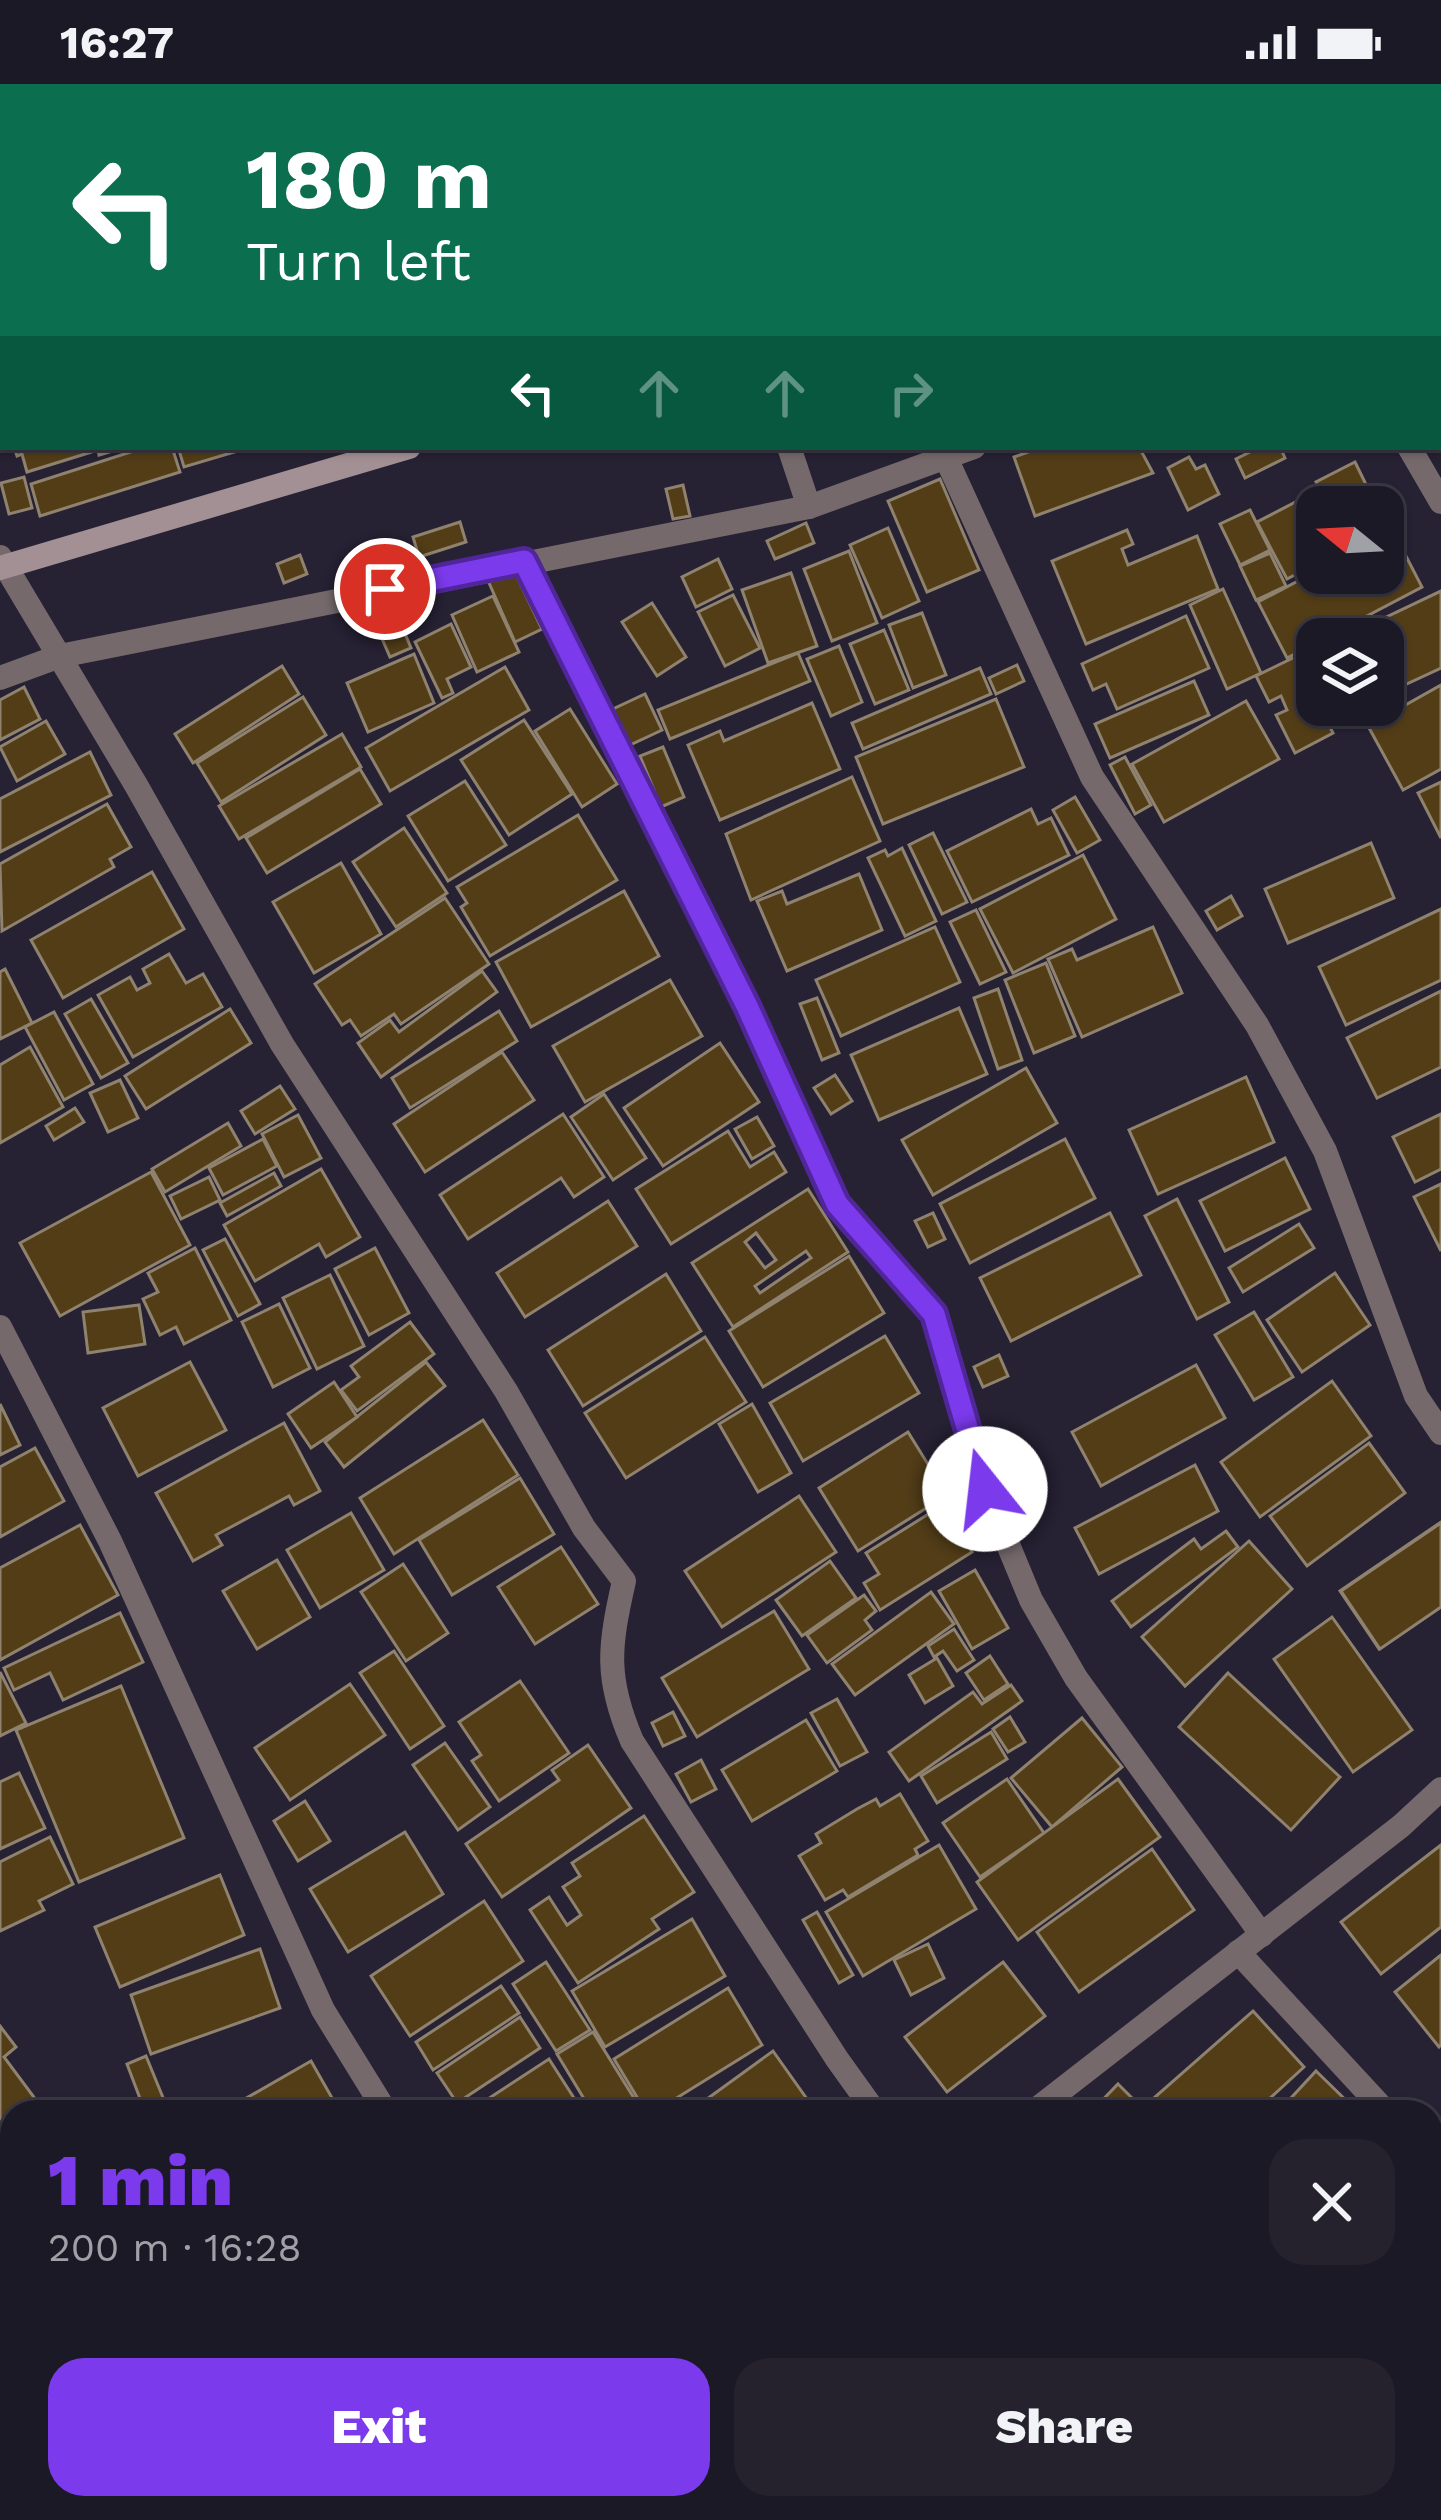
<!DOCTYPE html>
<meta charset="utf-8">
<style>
:root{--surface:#1c1926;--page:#25222e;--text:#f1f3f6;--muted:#a0a0a7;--line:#3a3843;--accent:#7c3aed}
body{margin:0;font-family:"Work Sans",sans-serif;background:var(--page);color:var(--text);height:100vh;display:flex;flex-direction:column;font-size:45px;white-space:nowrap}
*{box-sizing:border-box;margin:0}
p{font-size:39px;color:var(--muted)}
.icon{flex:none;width:66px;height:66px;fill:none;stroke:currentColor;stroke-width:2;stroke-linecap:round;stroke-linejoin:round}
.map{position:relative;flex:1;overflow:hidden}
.sheet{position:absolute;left:0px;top:2016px;width:1443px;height:420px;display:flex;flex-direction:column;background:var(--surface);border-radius:36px 36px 0 0;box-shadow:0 3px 9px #0004,0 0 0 3px var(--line)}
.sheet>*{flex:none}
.hud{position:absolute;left:0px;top:0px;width:1443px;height:366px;box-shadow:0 3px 9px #0004,0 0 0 3px var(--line);background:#0b6e4f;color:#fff;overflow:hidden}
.needle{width:78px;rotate:288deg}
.buttons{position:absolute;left:1296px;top:402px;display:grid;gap:24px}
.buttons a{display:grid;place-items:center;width:108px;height:108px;border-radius:24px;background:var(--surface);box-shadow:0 3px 9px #0004,0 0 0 3px var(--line);font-size:60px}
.pin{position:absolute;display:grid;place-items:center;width:102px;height:102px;color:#fff;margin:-51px;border:6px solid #fff;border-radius:50%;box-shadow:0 3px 12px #0007}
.me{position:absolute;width:132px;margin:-66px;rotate:344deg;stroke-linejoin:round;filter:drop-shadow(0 0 9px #0008)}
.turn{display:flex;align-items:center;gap:42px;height:252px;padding:0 48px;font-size:54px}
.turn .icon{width:156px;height:156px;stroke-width:2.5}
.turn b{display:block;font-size:84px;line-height:102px}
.lanes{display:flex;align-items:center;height:114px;padding:0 48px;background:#0003;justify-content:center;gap:60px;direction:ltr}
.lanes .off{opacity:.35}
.round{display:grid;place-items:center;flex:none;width:126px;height:126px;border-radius:36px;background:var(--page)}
.overview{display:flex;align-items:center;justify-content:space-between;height:204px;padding:0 48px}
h1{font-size:72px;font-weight:800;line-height:90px;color:var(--accent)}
.cta{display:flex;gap:24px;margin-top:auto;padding:24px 48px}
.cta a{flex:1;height:138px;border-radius:36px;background:var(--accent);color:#fff;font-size:48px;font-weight:800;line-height:138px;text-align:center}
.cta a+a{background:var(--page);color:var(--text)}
.status{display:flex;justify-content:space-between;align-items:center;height:84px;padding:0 60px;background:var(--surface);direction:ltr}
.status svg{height:33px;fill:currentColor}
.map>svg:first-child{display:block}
</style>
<div class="status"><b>16:27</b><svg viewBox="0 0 49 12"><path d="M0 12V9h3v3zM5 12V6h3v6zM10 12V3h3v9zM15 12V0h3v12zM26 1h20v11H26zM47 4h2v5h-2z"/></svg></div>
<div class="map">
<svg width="1441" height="2436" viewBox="0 0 1441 2436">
<rect width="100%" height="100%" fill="#262133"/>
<g fill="#523d17" stroke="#8f826e" stroke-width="3" fill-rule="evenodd">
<polygon points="14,363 126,363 99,371 98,366 27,388 22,370 17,372"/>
<polygon points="146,363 172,363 180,388 40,432 31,400"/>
<polygon points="178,363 251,363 184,383"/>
<polygon points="1042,363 1139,363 1153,389 1035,432 1014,373"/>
<polygon points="1260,363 1280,363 1285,374 1245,394 1236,375"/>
<polygon points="1189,373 1196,385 1205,381 1219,410 1188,426 1168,384"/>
<polygon points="1355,378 1377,423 1329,423 1316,398"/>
<polygon points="24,393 32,424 9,430 1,399"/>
<polygon points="940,395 979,486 927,508 888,417"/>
<polygon points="683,401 690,432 673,435 666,405"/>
<polygon points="1307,412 1317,432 1317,479 1287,495 1257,438"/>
<polygon points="1250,426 1270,466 1240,481 1220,440"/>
<polygon points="460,438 466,458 419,473 413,453"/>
<polygon points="806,439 814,459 775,475 767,457"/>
<polygon points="888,444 919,517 882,534 850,461"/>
<polygon points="1127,446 1133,460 1122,465 1128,481 1197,452 1218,505 1086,560 1052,477"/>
<polygon points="1393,447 1422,503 1287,574 1258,518 1317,487 1383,489 1383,453"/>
<polygon points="849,467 877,539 832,557 804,485"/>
<polygon points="1270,469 1286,502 1256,516 1240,482"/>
<polygon points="300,471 307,490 284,499 277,480"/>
<polygon points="718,475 732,505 696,523 682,493"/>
<polygon points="511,480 542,545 515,558 486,492"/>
<polygon points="791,489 817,562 768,579 742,506"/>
<polygon points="1223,505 1261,589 1227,605 1190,521"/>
<polygon points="1441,507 1441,584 1383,611 1383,555 1340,555"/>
<polygon points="388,509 411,564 390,573 366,518"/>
<polygon points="733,511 760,564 725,582 698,528"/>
<polygon points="493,512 519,568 477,588 452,531"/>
<polygon points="652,519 686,573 657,592 622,538"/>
<polygon points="922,529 946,591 913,604 889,541"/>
<polygon points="1186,532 1209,584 1117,625 1106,600 1093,606 1082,580"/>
<polygon points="451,540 471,583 447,595 453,609 442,614 415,558"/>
<polygon points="884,546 909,606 875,620 850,560"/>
<polygon points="839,562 862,618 831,632 807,575"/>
<polygon points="1317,566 1317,615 1298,575"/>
<polygon points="798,569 810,597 670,655 658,626"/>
<polygon points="414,570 434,619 368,648 347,599"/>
<polygon points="1295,573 1333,649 1295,669 1276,631 1287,626 1281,612 1269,618 1256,592"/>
<polygon points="1017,581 1024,597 996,610 989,594"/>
<polygon points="282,582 299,610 193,679 175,650"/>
<polygon points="505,583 529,626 390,707 366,664"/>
<polygon points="980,584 991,610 863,665 852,639"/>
<polygon points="1194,597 1209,631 1110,674 1095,640"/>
<polygon points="1441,601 1441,685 1403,706 1368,642"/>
<polygon points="24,603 40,635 0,656 0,616"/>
<polygon points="645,610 662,646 630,661 613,625"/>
<polygon points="303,613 326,651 221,718 197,679"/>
<polygon points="996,615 1024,683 883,740 856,673"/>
<polygon points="1246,617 1279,675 1164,738 1132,680"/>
<polygon points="812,619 840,685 720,736 688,661 720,647 724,657"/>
<polygon points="570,625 617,700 582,723 535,647"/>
<polygon points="524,636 572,710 509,751 461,676"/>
<polygon points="46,637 65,670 17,697 0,663"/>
<polygon points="342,650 361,683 239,755 219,722"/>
<polygon points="663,663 684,713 661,723 640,672"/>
<polygon points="90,668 111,711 0,768 0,715"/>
<polygon points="1125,673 1151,721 1135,730 1110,681"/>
<polygon points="360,685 381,720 267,789 246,754"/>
<polygon points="852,693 880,757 751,816 726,750"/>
<polygon points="465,697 506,761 448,797 408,732"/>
<polygon points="1441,698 1441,754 1418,709"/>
<polygon points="1075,713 1100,756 1077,769 1053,726"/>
<polygon points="107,720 131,763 110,775 114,783 2,847 0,780"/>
<polygon points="1031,725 1038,740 1051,734 1069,771 972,818 947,767"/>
<polygon points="578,731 617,796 490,872 461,823 467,819 457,803"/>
<polygon points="404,744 447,809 396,843 353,778"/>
<polygon points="933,749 967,818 942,830 909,761"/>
<polygon points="1371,759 1394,814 1288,859 1265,805"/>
<polygon points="902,764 936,837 905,852 868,774 885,766 888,772"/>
<polygon points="1083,771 1116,835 1013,889 980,825"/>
<polygon points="341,779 381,850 314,889 273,818"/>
<polygon points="152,788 184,845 63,914 31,856"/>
<polygon points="859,790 882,846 787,887 757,817 782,807 787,820"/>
<polygon points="624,807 659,872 531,943 496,878"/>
<polygon points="1231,812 1242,832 1217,846 1206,827"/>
<polygon points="445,814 489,880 401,940 394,930 361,952 350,936 342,941 315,900"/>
<polygon points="1441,825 1441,896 1346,941 1319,883"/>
<polygon points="976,826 1006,888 980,900 950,838"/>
<polygon points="935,843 960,898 841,952 816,896"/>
<polygon points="1153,843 1182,909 1082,953 1048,875 1072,865 1077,876"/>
<polygon points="169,870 186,899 203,890 222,923 133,973 98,911 130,893 137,906 150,899 143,885"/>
<polygon points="1046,879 1075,952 1034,969 1005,896"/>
<polygon points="5,885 32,939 0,955 0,888"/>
<polygon points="482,887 497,908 381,993 358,959 390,936 399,948"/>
<polygon points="670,896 702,952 585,1018 553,962"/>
<polygon points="998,905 1022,976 998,985 974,914"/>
<polygon points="1441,907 1441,983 1377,1014 1347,954"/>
<polygon points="817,914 839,969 822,976 800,920"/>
<polygon points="91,915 128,979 101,994 65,930"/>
<polygon points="959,924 987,990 879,1036 851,971"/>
<polygon points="230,925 251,959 146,1025 125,992"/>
<polygon points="499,927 517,957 410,1024 392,994"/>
<polygon points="54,928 93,1000 64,1016 25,943"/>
<polygon points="720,959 759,1018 663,1082 624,1024"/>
<polygon points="30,963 63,1023 0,1059 0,981"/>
<polygon points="502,968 534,1016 425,1088 394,1040"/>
<polygon points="1026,984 1057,1039 933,1111 902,1056"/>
<polygon points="835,991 852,1017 831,1030 814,1004"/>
<polygon points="1246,993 1274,1058 1158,1110 1129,1046"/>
<polygon points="120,996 138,1034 108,1048 90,1009"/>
<polygon points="280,1002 295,1025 255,1050 241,1027"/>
<polygon points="604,1010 646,1074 613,1096 571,1033"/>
<polygon points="75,1024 84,1038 54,1056 46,1042"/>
<polygon points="563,1030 604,1093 574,1113 561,1094 468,1155 440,1111"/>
<polygon points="1441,1030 1441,1085 1415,1098 1393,1053"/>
<polygon points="298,1031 321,1074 284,1093 262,1050"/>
<polygon points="757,1033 774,1062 752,1075 735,1045"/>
<polygon points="228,1039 241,1062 165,1108 152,1085"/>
<polygon points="728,1047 750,1083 774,1068 786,1088 671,1160 636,1105"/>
<polygon points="263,1055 277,1082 223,1111 209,1084"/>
<polygon points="1065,1055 1095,1114 970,1179 940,1120"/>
<polygon points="1285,1074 1310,1125 1225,1167 1200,1117"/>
<polygon points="321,1085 360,1153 326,1173 319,1160 255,1197 224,1141"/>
<polygon points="151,1088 190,1161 60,1232 20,1159"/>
<polygon points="274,1089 281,1102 227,1132 220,1119"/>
<polygon points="209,1093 220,1116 181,1135 170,1112"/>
<polygon points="1441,1100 1441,1167 1414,1113"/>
<path d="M 808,1105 L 848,1168 L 733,1243 L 692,1179 ZM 756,1149 L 776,1176 L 765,1184 L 745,1158 ZM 806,1167 L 811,1174 L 760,1209 L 755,1202 Z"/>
<polygon points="1177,1115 1229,1218 1197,1235 1145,1132"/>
<polygon points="608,1117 637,1162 525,1233 497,1189"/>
<polygon points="933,1129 945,1155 928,1163 915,1137"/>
<polygon points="1110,1129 1141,1191 1011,1257 980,1194"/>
<polygon points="1299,1140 1314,1164 1243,1208 1229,1184"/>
<polygon points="225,1155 260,1220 238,1232 203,1166"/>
<polygon points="195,1164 231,1236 184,1260 176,1243 160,1251 143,1215 158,1208 148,1189"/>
<polygon points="375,1164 409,1229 369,1251 335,1185"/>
<polygon points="849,1172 884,1229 763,1303 729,1247"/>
<polygon points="1335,1189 1370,1241 1302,1288 1267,1236"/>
<polygon points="666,1190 701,1247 583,1322 548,1266"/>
<polygon points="330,1191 364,1262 317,1285 283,1214"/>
<polygon points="279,1220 310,1284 273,1303 242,1238"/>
<polygon points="139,1221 145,1260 88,1269 83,1228"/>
<polygon points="1254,1228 1293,1293 1254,1316 1215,1251"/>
<polygon points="410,1238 434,1270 357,1327 341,1306 359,1293 351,1282"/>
<polygon points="885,1252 919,1309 803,1377 770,1319"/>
<polygon points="705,1253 746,1318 626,1394 585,1329"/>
<polygon points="999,1271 1008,1292 983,1303 974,1283"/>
<polygon points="190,1278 226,1346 138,1392 103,1324"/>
<polygon points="426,1278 445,1302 344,1383 325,1358"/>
<polygon points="1196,1281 1225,1334 1101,1402 1072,1348"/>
<polygon points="1332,1297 1371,1352 1260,1433 1221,1378"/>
<polygon points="334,1298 357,1333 311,1364 288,1330"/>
<polygon points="0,1320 20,1361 0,1371"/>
<polygon points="752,1320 791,1389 758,1408 719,1340"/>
<polygon points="483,1336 518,1391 394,1470 360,1414"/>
<polygon points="284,1339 320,1407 294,1421 289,1412 216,1451 222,1461 193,1477 156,1409"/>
<polygon points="908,1348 947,1411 858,1467 819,1404"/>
<polygon points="1369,1359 1405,1409 1307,1482 1270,1432"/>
<polygon points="35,1364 64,1417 0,1453 0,1383"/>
<polygon points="1195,1381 1218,1427 1099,1490 1075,1444"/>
<polygon points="520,1394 554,1450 452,1511 419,1456"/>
<polygon points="799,1412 836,1468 722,1543 685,1487"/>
<polygon points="943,1421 972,1468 880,1526 864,1499 879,1490 866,1469"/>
<polygon points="351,1429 384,1486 320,1524 287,1466"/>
<polygon points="1441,1438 1441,1523 1379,1565 1340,1507"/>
<polygon points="1441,1439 1441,1523 1380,1565 1341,1507"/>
<polygon points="80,1441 118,1511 0,1576 0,1484"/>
<polygon points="1226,1447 1238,1463 1131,1543 1112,1517 1194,1455 1201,1465"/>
<polygon points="1249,1457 1292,1505 1185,1602 1142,1553"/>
<polygon points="561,1463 598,1520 535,1560 498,1503"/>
<polygon points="277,1476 310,1533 257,1565 223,1507"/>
<polygon points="830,1477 856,1514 802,1552 776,1516"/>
<polygon points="403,1480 448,1549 406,1577 361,1508"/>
<polygon points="975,1486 1008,1544 972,1565 939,1507"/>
<polygon points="931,1508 954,1540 855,1611 832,1580"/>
<polygon points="864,1511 876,1527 865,1536 872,1546 827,1579 807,1551"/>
<polygon points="774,1527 809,1585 697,1653 662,1594"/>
<polygon points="120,1529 143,1578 63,1616 50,1589 14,1606 4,1584"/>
<polygon points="1332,1533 1412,1646 1353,1688 1274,1575"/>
<polygon points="954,1545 974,1576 957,1587 943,1567 934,1573 928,1562"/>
<polygon points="394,1567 444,1642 410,1665 360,1589"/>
<polygon points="990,1572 1008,1600 984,1616 966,1589"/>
<polygon points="937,1574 953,1602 925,1619 909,1591"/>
<polygon points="0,1588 26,1639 0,1652"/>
<polygon points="1228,1589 1340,1693 1291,1746 1179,1643"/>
<polygon points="520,1597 569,1669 499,1717 472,1677 481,1671 459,1638"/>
<polygon points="350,1600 385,1651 290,1716 255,1664"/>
<polygon points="1011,1601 1022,1617 909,1697 889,1668 973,1608 982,1620"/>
<polygon points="121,1602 184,1754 79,1798 16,1646"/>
<polygon points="837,1615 867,1668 840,1682 811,1629"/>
<polygon points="673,1628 685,1652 663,1662 652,1639"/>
<polygon points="1010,1633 1025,1658 1008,1668 993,1645"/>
<polygon points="1082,1634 1122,1683 1052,1743 1011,1694"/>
<polygon points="806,1636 837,1687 752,1737 722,1686"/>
<polygon points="991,1648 1007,1675 937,1719 921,1692"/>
<polygon points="445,1659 490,1723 458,1746 413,1681"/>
<polygon points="588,1661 631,1724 502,1813 466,1760 559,1696 552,1686"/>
<polygon points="701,1676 716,1705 691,1718 676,1690"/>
<polygon points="19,1689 45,1744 0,1765 0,1698"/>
<polygon points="1007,1695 1044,1749 980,1793 943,1739"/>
<polygon points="1118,1695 1160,1753 1018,1856 977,1798"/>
<polygon points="900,1710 928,1757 915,1765 918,1771 848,1813 843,1806 825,1816 799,1772 821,1759 816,1750 857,1725 876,1715 880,1722"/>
<polygon points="305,1717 330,1757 298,1777 274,1737"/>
<polygon points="644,1732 694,1808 652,1835 659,1845 578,1899 530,1826 549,1813 567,1841 581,1831 563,1803 580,1792 572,1779"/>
<polygon points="405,1748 443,1810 348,1868 310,1805"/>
<polygon points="50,1753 73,1800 39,1817 44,1826 0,1847 0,1778"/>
<polygon points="939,1761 976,1825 863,1892 826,1828"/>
<polygon points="1441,1761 1441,1843 1381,1890 1341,1838"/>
<polygon points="1152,1765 1194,1826 1079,1908 1037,1848"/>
<polygon points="220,1791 244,1851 120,1903 95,1843"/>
<polygon points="484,1817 523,1877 410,1952 371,1892"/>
<polygon points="817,1828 853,1891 839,1899 803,1836"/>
<polygon points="692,1835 725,1892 605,1963 572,1907"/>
<polygon points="928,1860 944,1894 911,1911 894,1876"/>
<polygon points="260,1865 280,1924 151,1970 131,1911"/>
<polygon points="1441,1871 1441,1961 1439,1963 1395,1908"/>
<polygon points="546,1878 590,1946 556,1967 513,1900"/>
<polygon points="1003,1878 1045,1932 947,2008 905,1953"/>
<polygon points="501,1902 519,1929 433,1986 416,1958"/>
<polygon points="728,1904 762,1961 654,2028 646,2028 614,1975"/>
<polygon points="1253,1927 1304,1983 1255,2028 1155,2028 1147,2020"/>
<polygon points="520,1933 540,1964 457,2019 437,1989"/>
<polygon points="0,1942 16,1963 4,1973 45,2028 12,2028 12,2109 0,2093"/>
<polygon points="593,1948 637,2019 622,2028 592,2028 557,1970"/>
<polygon points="773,1967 814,2025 810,2028 689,2028"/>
<polygon points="146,1972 164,2016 144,2025 127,1980"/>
<polygon points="549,1975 583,2028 468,2028"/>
<polygon points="311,1977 340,2028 222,2028"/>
<polygon points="1316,1987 1358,2028 1278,2028"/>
<polygon points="1118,2000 1146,2028 1091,2028"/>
<polygon points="1434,2106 1441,2112 1441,2183 1431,2194 1431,2109"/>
<polygon points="0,2118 12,2134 12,2266 0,2250"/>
<polygon points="1441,2228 1441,2317 1431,2308 1431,2239"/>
<polygon points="1431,2344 1441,2355 1441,2401 1435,2406 1431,2401"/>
<polygon points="783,2424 888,2424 875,2436 781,2436 776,2431"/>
<polygon points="1160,2424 1208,2424 1218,2431 1214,2436 1152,2436"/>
</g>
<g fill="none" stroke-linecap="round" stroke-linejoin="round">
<g stroke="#75696c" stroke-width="24">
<polyline points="244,0 245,3"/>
<polyline points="642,0 644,3"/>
<polyline points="1089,0 1090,3"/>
<polyline points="1440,212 1441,211"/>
<polyline points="789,363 809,423"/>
<polyline points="1409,363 1441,418"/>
<polyline points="946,374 1092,693 1257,941 1325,1067 1416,1312 1441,1349"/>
<path d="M 0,473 L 136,701 L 282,960 L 506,1307 L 584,1444 L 624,1497 C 609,1563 605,1594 632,1657 L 837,1975 L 875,2028"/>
<polyline points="524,477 747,922 837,1120 934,1230 985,1405 1031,1516 1076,1594 1262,1851"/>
<polyline points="0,594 60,572 809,423 974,363"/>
<polyline points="0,1243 110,1457 323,1926 386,2028"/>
<polyline points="1238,1868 1386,2028"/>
<polyline points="1033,2028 1401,1742 1441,1705"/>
<polyline points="1431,2076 1441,2087"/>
<polyline points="673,2424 685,2436"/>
<polyline points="1231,2424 1245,2436"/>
<polyline points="580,2436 593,2424"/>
</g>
<g stroke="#a29094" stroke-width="24">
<polyline points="1440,15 1441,15"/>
<polyline points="0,484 409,363"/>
</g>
</g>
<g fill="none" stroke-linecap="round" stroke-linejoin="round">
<g stroke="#51269a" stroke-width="30">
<polyline id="route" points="385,505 524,477 747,922 837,1120 934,1230 985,1405"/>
</g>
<use href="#route" stroke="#7c3aed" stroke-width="21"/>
</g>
</svg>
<div class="buttons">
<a><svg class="needle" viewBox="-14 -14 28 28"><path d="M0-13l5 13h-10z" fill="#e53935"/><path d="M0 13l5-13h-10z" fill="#a0a0a7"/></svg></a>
<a><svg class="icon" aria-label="layers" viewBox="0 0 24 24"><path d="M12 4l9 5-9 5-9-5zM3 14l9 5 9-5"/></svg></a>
</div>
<div class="pin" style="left:385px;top:505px;background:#d93025"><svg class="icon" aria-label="arrive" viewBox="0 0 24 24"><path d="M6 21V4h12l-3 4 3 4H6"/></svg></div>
<svg class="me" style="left:985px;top:1405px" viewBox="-20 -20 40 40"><circle r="19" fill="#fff"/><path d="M0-13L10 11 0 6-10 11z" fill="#7c3aed"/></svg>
<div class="hud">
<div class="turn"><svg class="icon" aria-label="left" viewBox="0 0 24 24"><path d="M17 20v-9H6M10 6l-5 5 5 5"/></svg><div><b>180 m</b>Turn left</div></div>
<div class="lanes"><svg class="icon" aria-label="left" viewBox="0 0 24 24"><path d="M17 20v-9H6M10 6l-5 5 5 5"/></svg><svg class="icon off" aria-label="ahead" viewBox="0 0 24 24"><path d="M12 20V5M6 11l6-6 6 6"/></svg><svg class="icon off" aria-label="ahead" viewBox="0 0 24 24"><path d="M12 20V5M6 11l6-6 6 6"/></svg><svg class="icon off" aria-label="right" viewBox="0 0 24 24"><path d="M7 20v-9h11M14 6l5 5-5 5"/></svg></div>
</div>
<section class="sheet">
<div class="overview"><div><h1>1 min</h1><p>200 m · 16:28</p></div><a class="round"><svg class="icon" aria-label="close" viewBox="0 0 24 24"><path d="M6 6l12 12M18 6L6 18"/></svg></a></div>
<div class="cta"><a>Exit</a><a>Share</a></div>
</section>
</div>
